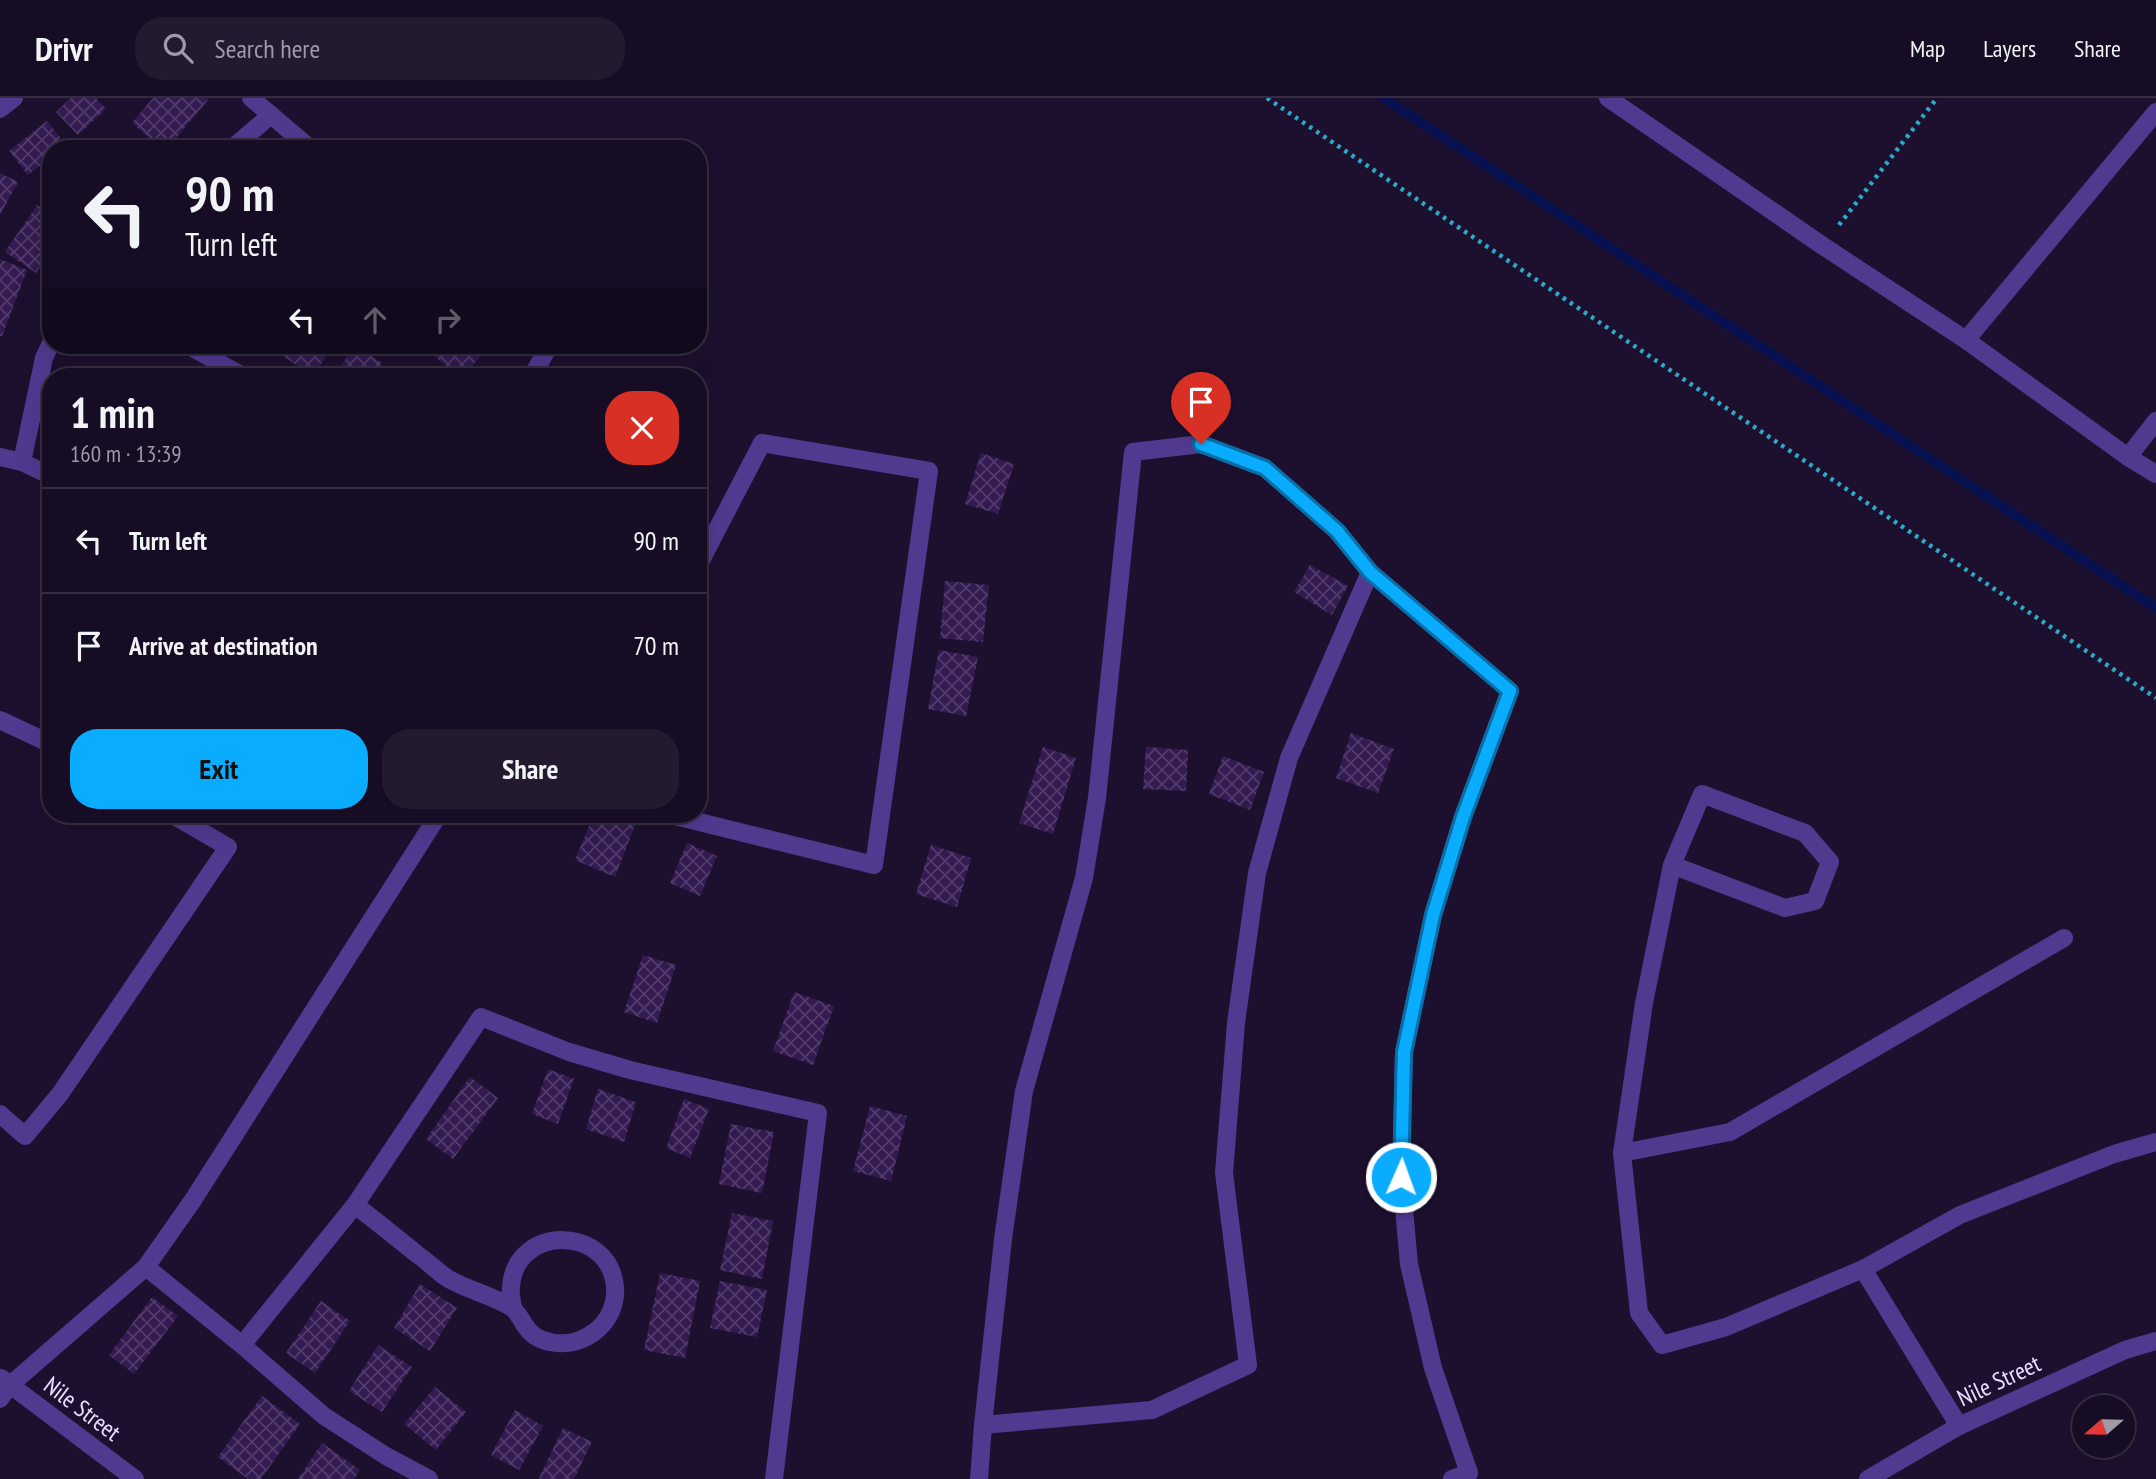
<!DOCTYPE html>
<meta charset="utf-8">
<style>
:root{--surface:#160c23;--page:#231a30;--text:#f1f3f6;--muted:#9e9ba6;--line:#352c41;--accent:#0aacff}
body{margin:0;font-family:"PT Sans Narrow",sans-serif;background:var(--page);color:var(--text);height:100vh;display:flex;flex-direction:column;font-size:26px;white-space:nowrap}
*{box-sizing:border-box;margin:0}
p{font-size:23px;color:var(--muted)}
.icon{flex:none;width:38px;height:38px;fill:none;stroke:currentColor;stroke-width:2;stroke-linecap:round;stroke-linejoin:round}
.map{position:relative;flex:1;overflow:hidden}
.details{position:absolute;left:42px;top:270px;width:665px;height:455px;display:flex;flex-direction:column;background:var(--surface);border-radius:28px;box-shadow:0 7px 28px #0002,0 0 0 2px var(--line)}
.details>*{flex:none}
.top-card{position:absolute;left:42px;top:42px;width:665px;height:214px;border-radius:28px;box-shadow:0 7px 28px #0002,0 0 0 2px var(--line);background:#160c23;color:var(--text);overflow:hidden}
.needle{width:46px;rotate:250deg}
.tools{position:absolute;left:2072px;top:1297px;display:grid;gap:14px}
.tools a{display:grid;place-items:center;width:63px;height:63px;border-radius:50%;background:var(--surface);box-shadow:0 7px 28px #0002,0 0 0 2px var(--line);font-size:35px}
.pin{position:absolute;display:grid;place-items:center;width:60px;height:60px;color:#fff;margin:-72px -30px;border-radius:50% 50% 50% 0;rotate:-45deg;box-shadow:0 0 7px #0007}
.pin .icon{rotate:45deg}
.me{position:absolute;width:77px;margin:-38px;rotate:2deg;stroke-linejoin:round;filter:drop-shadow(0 0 5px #0008)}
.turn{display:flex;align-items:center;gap:24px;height:147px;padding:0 28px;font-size:32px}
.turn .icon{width:91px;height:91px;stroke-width:2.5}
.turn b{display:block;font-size:49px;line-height:60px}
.lanes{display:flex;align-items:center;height:66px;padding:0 28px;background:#0003;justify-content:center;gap:35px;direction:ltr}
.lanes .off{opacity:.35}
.round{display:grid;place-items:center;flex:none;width:74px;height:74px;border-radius:28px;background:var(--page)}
.head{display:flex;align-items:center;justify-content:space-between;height:119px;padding:0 28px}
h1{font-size:42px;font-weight:800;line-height:52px}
.primary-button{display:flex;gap:14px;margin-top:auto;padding:14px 28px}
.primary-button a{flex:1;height:80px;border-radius:28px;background:var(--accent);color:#111;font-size:28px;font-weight:800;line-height:80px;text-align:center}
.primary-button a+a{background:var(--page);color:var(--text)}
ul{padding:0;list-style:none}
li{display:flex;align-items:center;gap:21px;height:105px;padding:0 28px;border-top:2px solid var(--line)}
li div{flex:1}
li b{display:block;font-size:26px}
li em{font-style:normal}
header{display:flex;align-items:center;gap:42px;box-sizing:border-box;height:98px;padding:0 35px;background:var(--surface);border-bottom:2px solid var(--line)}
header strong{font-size:33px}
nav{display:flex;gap:38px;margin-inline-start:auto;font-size:24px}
.search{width:490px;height:63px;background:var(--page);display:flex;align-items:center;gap:18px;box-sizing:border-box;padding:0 24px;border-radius:28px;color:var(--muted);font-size:26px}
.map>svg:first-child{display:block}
</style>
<header>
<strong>Drivr</strong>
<div class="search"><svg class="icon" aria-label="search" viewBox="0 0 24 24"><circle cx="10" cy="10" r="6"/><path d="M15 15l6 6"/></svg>Search here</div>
<nav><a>Map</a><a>Layers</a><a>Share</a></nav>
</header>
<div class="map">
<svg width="2156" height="1381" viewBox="0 0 2156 1381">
<defs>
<pattern id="building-cross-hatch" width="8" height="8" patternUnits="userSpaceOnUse" patternTransform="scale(1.75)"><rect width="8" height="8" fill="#331b51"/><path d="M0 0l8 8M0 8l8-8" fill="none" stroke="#513c6b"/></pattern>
</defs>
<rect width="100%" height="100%" fill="#1d102f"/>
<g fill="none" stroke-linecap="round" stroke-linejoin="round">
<polyline stroke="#081150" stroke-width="10" points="1384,0 2156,510"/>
</g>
<g fill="url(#building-cross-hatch)">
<polygon points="71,0 96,0 106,11 78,37 56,14"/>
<polygon points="153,0 206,0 208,2 167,51 162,51 132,25"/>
<polygon points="47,23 66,47 61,51 51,51 51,59 28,77 9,53"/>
<polygon points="0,75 18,84 0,117"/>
<polygon points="37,107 51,116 51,153 36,175 5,154"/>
<polygon points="0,161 27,172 2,238 0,238"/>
<polygon points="282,247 333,247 313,278 277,254"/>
<polygon points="355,247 382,265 373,278 334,278"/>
<polygon points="445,247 490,247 464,278 459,278 435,259"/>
<polygon points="981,355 1014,366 998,416 965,406"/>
<polygon points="1310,467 1348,488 1332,517 1294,494"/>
<polygon points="945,483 989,487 983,544 940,540"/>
<polygon points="939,552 978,559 966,618 928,611"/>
<polygon points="1351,635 1394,651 1378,695 1336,680"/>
<polygon points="1043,649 1076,660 1053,736 1019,725"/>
<polygon points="1146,649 1188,652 1186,693 1143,691"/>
<polygon points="1223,658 1264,674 1250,712 1209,696"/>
<polygon points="594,716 612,716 636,725 615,779 575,762"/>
<polygon points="687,745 717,758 700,798 670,785"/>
<polygon points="931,747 971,760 957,809 916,796"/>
<polygon points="643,857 676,867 657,925 624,914"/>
<polygon points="794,894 834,908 813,967 773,953"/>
<polygon points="548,971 574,981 558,1026 532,1016"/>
<polygon points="470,979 498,1000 453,1061 426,1041"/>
<polygon points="598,991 636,1004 624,1044 586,1031"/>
<polygon points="684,1001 709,1011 690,1060 666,1050"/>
<polygon points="870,1008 907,1018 891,1083 853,1073"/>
<polygon points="731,1026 774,1034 762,1095 719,1086"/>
<polygon points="732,1115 773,1123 762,1181 720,1172"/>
<polygon points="660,1175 700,1183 685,1260 644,1252"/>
<polygon points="720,1183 767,1192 757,1239 710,1230"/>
<polygon points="420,1186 457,1210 430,1253 394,1230"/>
<polygon points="152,1199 178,1218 134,1276 109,1257"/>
<polygon points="321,1203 350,1223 315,1275 286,1255"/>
<polygon points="378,1247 412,1269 382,1314 349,1293"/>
<polygon points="435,1289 466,1314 436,1352 404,1326"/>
<polygon points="262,1298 300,1326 261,1381 248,1381 218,1359"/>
<polygon points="515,1312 543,1328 519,1372 491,1357"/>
<polygon points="563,1330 592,1344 574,1381 541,1381 539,1380"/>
<polygon points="322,1345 360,1372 354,1381 298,1381"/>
</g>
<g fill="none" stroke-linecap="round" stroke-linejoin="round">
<g stroke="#29abc8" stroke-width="4.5" stroke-dasharray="3.5 5" stroke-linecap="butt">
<polyline points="1267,0 2156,600"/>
<polyline points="1839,127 1937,0"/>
</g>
<g stroke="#513990" stroke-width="18">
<polyline points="251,0 311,51"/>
<polyline points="1608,0 1823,148 1966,242 2128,359 2156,376"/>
<polyline points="0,11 14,0"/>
<polyline points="231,51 271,17"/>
<polyline points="1966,242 2156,14"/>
<polyline points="187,247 243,278"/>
<polyline points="532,278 547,252 541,247"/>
<polyline points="0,359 22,364 51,378"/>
<polyline points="2128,359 2156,323"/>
<polyline points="22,364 44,260 51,245"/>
<polyline points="0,622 51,646"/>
<polyline points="667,716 874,767 929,373 762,345 698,468"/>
<polyline points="1672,767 1785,810 1815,803 1830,764 1805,735 1702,696 1672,767 1644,905 1622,1055 1639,1215 1662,1247 1726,1229 1863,1171 1960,1117 2114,1056 2156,1044"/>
<polyline points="0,1016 25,1038 60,996 228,749 171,716"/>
<polyline points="1622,1055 1730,1034 2064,840"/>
<path d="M 355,1107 C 376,1123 397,1140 418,1157 C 428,1164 437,1173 447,1180 C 467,1192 491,1197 511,1209 C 522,1216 523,1235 543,1242 C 579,1255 618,1227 615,1189 C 610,1127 515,1126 511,1189 C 510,1195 512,1203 513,1210"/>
<polyline points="146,1169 242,1247 324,1318 386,1358 429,1381"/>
<polyline points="1863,1171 1959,1328"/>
<polyline points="242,1247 355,1107 481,919 569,954 630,972 818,1015 774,1381"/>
<polyline points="1,1280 135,1381"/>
<polyline points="0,1301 9,1288 146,1169 193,1102 439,716"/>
<polyline points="983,1327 1152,1312 1248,1267 1224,1075 1236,925 1257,775 1289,660 1370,474"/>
<polyline points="979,1381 983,1327 1003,1141 1024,993 1084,780 1097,700 1133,354 1201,346 1265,370 1337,433 1370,474 1510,593 1463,719 1433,817 1404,954 1401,1078 1409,1166 1433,1270 1469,1375 1452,1381"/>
<polyline points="1868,1381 1959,1328 2125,1252 2156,1243"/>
</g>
</g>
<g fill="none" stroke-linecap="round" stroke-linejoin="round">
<g stroke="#0670a6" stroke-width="18">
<polyline id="route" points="1201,346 1265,370 1337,433 1370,474 1510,593 1463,719 1433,817 1404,954 1401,1079"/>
</g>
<use href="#route" stroke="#0aacff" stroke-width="12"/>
</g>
<g text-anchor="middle" stroke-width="7" stroke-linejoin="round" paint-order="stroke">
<g font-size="24" fill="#eadeff" stroke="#1d102f">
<text transform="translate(1999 1283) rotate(-25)" y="8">Nile Street</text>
<text transform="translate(82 1311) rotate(37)" y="8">Nile Street</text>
</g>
</g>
</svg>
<div class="tools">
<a><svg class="needle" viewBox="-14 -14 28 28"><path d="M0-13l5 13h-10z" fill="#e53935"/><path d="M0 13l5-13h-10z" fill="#9e9ba6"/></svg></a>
</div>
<div class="pin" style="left:1201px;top:346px;background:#d93025"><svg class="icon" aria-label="arrive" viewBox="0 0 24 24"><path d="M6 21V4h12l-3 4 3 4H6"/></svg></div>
<svg class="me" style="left:1401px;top:1079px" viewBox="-20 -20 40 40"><circle r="17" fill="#0aacff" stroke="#fff" stroke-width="3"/><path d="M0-11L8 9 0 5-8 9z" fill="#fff"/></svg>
<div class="top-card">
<div class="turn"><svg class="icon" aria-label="left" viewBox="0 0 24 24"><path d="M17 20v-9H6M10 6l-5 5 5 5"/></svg><div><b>90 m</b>Turn left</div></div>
<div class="lanes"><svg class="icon" aria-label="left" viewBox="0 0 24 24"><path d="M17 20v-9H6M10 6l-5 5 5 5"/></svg><svg class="icon off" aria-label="ahead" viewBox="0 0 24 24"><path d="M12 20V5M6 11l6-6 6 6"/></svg><svg class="icon off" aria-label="right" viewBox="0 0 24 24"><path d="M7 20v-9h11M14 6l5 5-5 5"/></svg></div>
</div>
<section class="details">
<div class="head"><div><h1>1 min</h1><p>160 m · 13:39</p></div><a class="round" style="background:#d93025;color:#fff"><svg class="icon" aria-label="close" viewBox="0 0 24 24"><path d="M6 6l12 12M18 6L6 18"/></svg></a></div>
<ul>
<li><svg class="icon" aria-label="left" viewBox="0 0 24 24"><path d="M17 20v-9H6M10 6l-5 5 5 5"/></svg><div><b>Turn left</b></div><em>90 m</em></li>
<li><svg class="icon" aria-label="arrive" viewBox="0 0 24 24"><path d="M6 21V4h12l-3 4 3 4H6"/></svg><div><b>Arrive at destination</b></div><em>70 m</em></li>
</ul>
<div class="primary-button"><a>Exit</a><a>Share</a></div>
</section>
</div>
